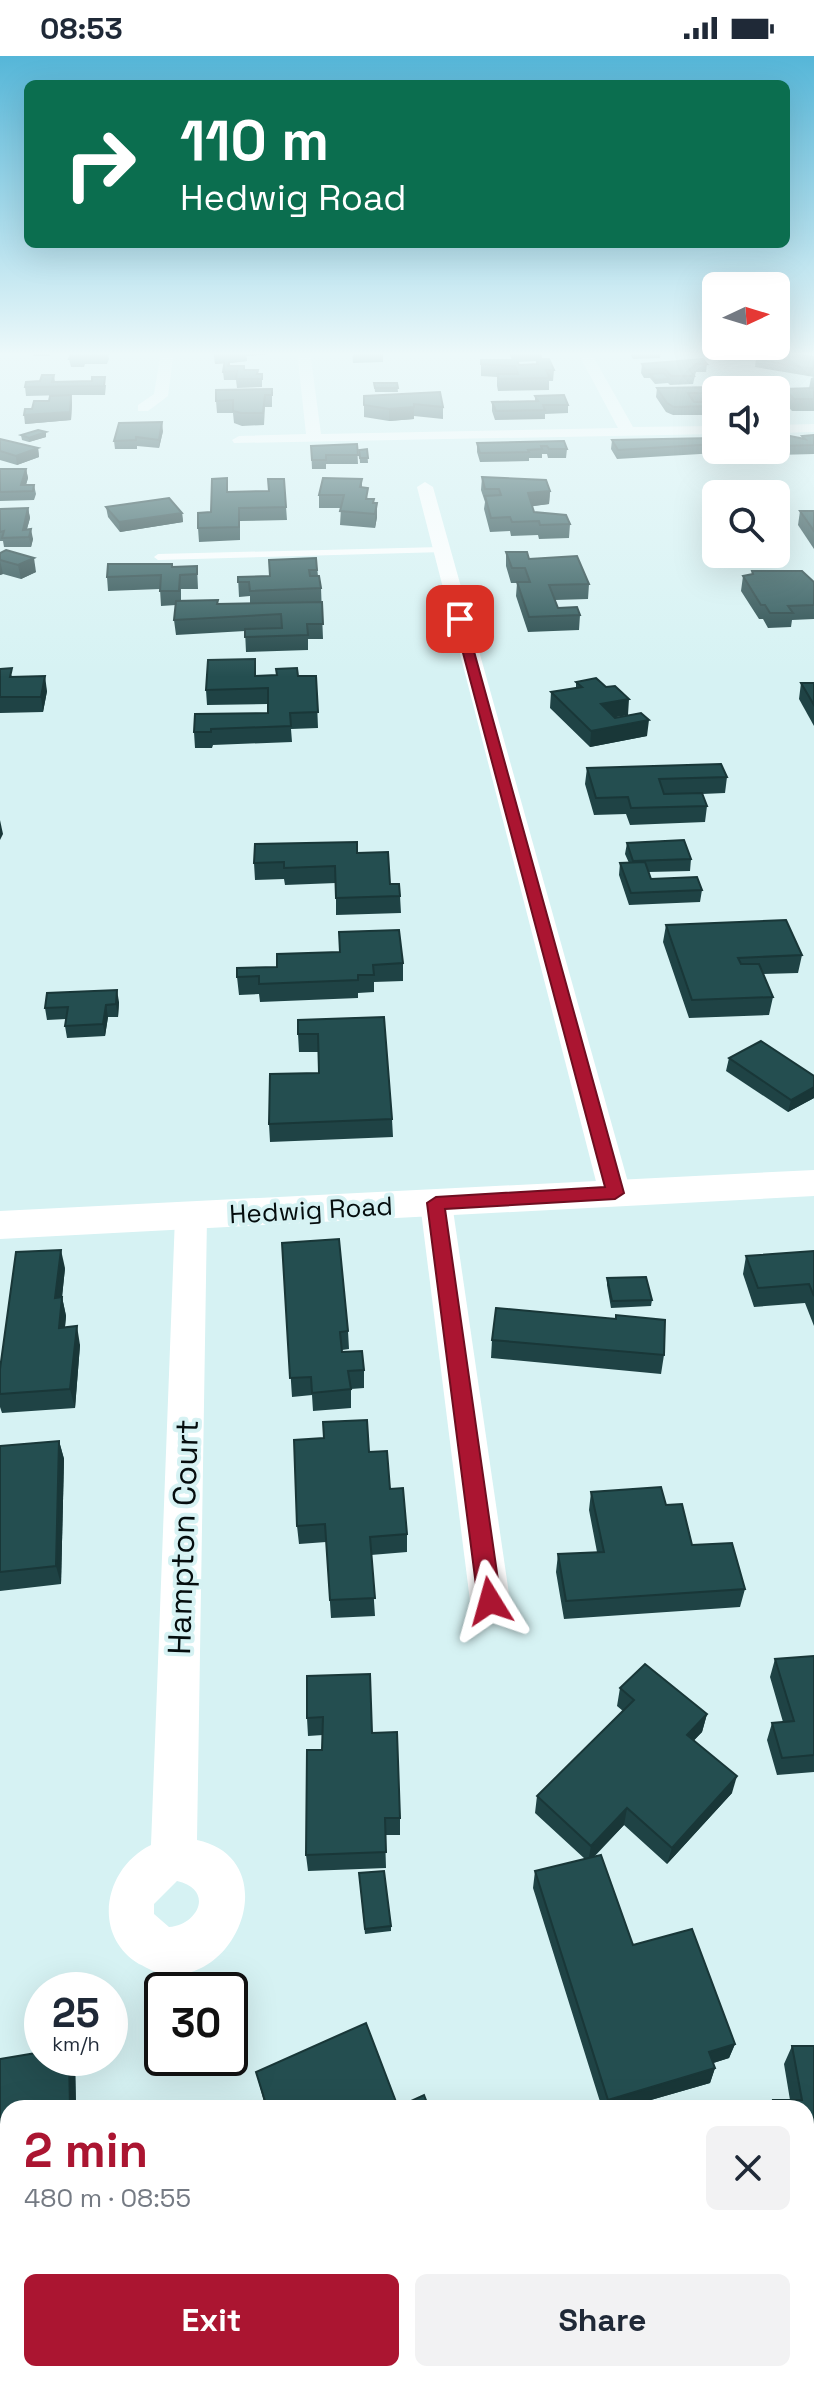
<!DOCTYPE html>
<meta charset="utf-8">
<style>
:root{--surface:#fff;--page:#f2f2f3;--text:#1f2937;--muted:#747a83;--accent:#ab1531}
body{margin:0;font-family:"Space Grotesk",sans-serif;background:var(--page);color:var(--text);height:100vh;display:flex;flex-direction:column;font-size:30px;white-space:nowrap}
*{box-sizing:border-box;margin:0}
p{font-size:26px;color:var(--muted)}
.icon{flex:none;width:44px;height:44px;fill:none;stroke:currentColor;stroke-width:2;stroke-linecap:round;stroke-linejoin:round}
.map{position:relative;flex:1;overflow:hidden}
.drawer{position:absolute;left:0px;top:2044px;width:814px;height:282px;display:flex;flex-direction:column;background:var(--surface);border-radius:24px 24px 0 0;box-shadow:0 8px 32px #0002}
.drawer>*{flex:none}
.hud{position:absolute;left:24px;top:24px;width:766px;height:168px;border-radius:12px;box-shadow:0 8px 32px #0002;background:#0b6e4f;color:#fff;overflow:hidden}
.needle{width:52px;rotate:86deg}
.buttons{position:absolute;left:702px;top:216px;display:grid;gap:16px}
.buttons a{display:grid;place-items:center;width:88px;height:88px;border-radius:12px;background:var(--surface);box-shadow:0 8px 32px #0002;font-size:40px}
.speed{position:absolute;left:24px;top:1916px;display:flex;gap:16px;font-size:40px;font-weight:700;text-align:center}
.speed>*{display:grid;place-content:center;width:104px;height:104px;border-radius:50%;background:var(--surface);box-shadow:0 8px 32px #0002;line-height:1}
.speed small{font-size:20px;font-weight:400}
.speed .limit{border:4px solid #111;border-radius:12px;background:#fff;color:#111}
.pin{position:absolute;display:grid;place-items:center;width:68px;height:68px;color:#fff;margin:-34px;border-radius:16px;box-shadow:0 4px 12px #0006}
.me{position:absolute;width:88px;margin:-44px;rotate:352deg;stroke-linejoin:round;filter:drop-shadow(0 0 6px #0008)}
.turn{display:flex;align-items:center;gap:28px;height:168px;padding:0 24px;font-size:36px}
.turn .icon{width:104px;height:104px;stroke-width:2.5}
.turn b{display:block;font-size:56px;line-height:68px}
.round{display:grid;place-items:center;flex:none;width:84px;height:84px;border-radius:12px;background:var(--page)}
.summary{display:flex;align-items:center;justify-content:space-between;height:136px;padding:0 24px}
h1{font-size:48px;font-weight:800;line-height:60px;color:var(--accent)}
.cta{display:flex;gap:16px;margin-top:auto;padding:16px 24px}
.cta a{flex:1;height:92px;border-radius:12px;background:var(--accent);color:#fff;font-size:32px;font-weight:800;line-height:92px;text-align:center}
.cta a+a{background:var(--page);color:var(--text)}
.status{display:flex;justify-content:space-between;align-items:center;height:56px;padding:0 40px;background:var(--surface);direction:ltr}
.status svg{height:22px;fill:currentColor}
.map>svg:first-child{display:block}
</style>
<div class="status"><b>08:53</b><svg viewBox="0 0 49 12"><path d="M0 12V9h3v3zM5 12V6h3v6zM10 12V3h3v9zM15 12V0h3v12zM26 1h20v11H26zM47 4h2v5h-2z"/></svg></div>
<div class="map">
<svg width="814" height="2325" viewBox="0 0 814 2325">
<rect width="100%" height="100%" fill="#d6f2f3"/>
<g fill="none" stroke-linecap="round" stroke-linejoin="round">
<polygon fill="#fff" fill-rule="evenodd" points="441,491 445,494 444,496 158,504 154,501 158,498"/>
<g fill="#fff" fill-rule="evenodd">
<polygon points="161,295 174,295 168,340 148,355 138,355 138,349 154,338"/>
<polygon points="297,295 310,295 321,378 618,372 577,295 590,295 633,371 716,370 716,378 234,387 232,384 239,380 306,378"/>
<polygon points="814,368 814,376 776,377 776,369"/>
<polygon points="425,426 433,431 631,1137 626,1144 615,1148 604,1144 599,1137 417,431"/>
<polygon points="436,1136 447,1139 452,1147 510,1545 504,1557 490,1562 476,1557 470,1545 420,1147 425,1139"/>
<path d="M 191,1150 L 202,1153 L 207,1161 L 197,1784 C 282,1802 243,1923 168,1919 C 158,1919 148,1912 139,1908 C 91,1879 104,1812 151,1789 L 175,1161 L 180,1153 ZM 177,1825 C 215,1834 198,1869 169,1871 L 154,1858 L 154,1848 Z"/>
</g>
<polygon fill="#fff" fill-rule="evenodd" points="814,1114 814,1140 0,1183 0,1155"/>
</g>
<g fill="#1f4345" fill-rule="evenodd">
<polygon points="33,295 51,295 50,300 33,300"/>
<polygon points="108,295 109,303 107,308 85,308 84,311 71,311 69,303"/>
<polygon points="214,295 266,295 266,299 246,300 247,305 230,307 230,310 244,310 244,314 258,318 262,318 262,331 237,332 236,324 224,324 223,316 224,307 215,308"/>
<polygon points="352,295 395,295 395,297 383,297 383,306 353,307"/>
<path d="M 490,295 L 542,295 L 542,303 L 554,314 L 553,325 L 549,325 L 549,334 L 498,335 L 497,330 L 497,321 L 481,320 L 481,304 L 512,304 L 508,295 ZM 536,305 L 536,308 L 519,309 L 517,306 Z"/>
<polygon points="628,295 661,295 660,302 633,303"/>
<polygon points="814,301 814,321 755,311 756,303"/>
<polygon points="642,308 707,308 706,316 696,316 693,328 670,329 668,327 655,328 650,322 644,322 641,317"/>
<polygon points="54,319 55,326 106,329 105,339 71,339 72,347 71,364 25,368 32,353 49,345 66,339 26,340 25,331"/>
<polygon points="814,321 814,355 792,355 783,345 785,333 809,332 811,322"/>
<polygon points="374,327 397,327 398,336 375,336"/>
<polygon points="657,332 716,334 716,345 694,346 710,350 708,359 673,359 666,356 656,341"/>
<polygon points="272,333 272,351 265,351 264,369 242,370 234,367 233,357 217,357 216,345"/>
<polygon points="364,340 443,351 443,363 414,360 414,363 389,365 364,361"/>
<polygon points="535,340 568,349 568,357 545,358 545,363 495,364 492,355 492,346 535,345"/>
<polygon points="163,375 159,392 137,390 137,393 115,393 114,385"/>
<polygon points="46,376 46,381 29,386 22,384 21,379"/>
<polygon points="814,379 814,398 777,399 773,394 776,394 776,383 802,382 802,380"/>
<polygon points="0,383 38,392 39,401 17,409 0,404"/>
<polygon points="612,384 716,385 716,394 718,394 717,397 617,403 611,393"/>
<polygon points="564,385 567,393 566,402 548,402 547,398 542,398 542,402 529,402 529,405 480,406 477,396 477,387"/>
<polygon points="357,388 358,408 326,408 326,413 312,413 311,390"/>
<polygon points="367,393 368,407 360,407 359,394"/>
<polygon points="0,413 26,413 28,422 26,429 34,429 36,438 34,444 0,445"/>
<polygon points="482,421 550,435 549,448 532,450 534,456 570,468 569,482 539,483 538,479 511,480 510,475 490,476 484,453 485,446 481,434"/>
<polygon points="284,423 287,464 240,465 240,484 199,486 198,472 228,436 269,435"/>
<polygon points="362,423 362,432 368,443 374,447 377,447 377,461 375,472 340,469 341,452 319,452 319,439"/>
<polygon points="711,442 716,442 716,461 709,452"/>
<polygon points="106,451 182,457 183,466 120,476 108,461"/>
<polygon points="28,452 30,462 27,473 33,483 31,491 4,491 3,485 0,485 0,453"/>
<polygon points="800,455 814,455 814,493 798,469"/>
<polygon points="506,496 529,503 589,528 588,543 555,544 558,552 580,559 579,574 528,576 516,540 517,527 511,527 506,510"/>
<polygon points="0,497 36,516 21,523 3,518 0,519"/>
<polygon points="316,502 318,520 321,532 323,583 308,583 308,594 246,596 245,575 176,579 174,564 176,549 161,550 160,533 108,535 107,521 173,511 197,510 198,533 181,533 181,545 218,548 250,547 250,540 239,541 238,521 270,520"/>
<polygon points="752,515 814,526 814,563 792,564 791,571 768,572 763,563 759,563 741,535 743,520 752,518"/>
<polygon points="0,613 14,621 47,635 43,656 0,657"/>
<polygon points="256,620 316,620 318,672 291,673 292,686 213,689 212,692 195,692 194,676 268,657 268,648 207,649 206,634"/>
<polygon points="576,626 628,659 614,661 647,680 590,691 550,652 551,636 576,632"/>
<polygon points="801,627 814,627 814,670 799,643"/>
<polygon points="587,712 727,721 725,737 702,738 707,750 705,766 630,769 626,758 594,759 585,728"/>
<polygon points="627,787 691,803 690,815 649,816 651,823 702,834 700,846 629,849 619,819 620,807 629,807 625,798"/>
<polygon points="357,797 390,828 400,840 401,857 336,859 336,827 285,829 284,823 255,824 254,807"/>
<polygon points="666,869 802,899 798,917 763,918 773,941 769,959 689,962 663,886"/>
<polygon points="339,876 403,907 403,925 374,926 374,936 358,937 358,942 260,946 259,938 239,939 237,921 340,896"/>
<polygon points="119,946 118,961 108,961 105,980 67,982 65,970 66,963 47,964 45,952"/>
<polygon points="384,961 392,1063 393,1081 270,1086 269,1068 319,1017 318,996 299,996 298,978"/>
<polygon points="729,1002 814,1020 814,1042 788,1056 726,1015"/>
<polygon points="282,1187 348,1275 349,1293 342,1294 342,1296 364,1314 364,1332 351,1333 351,1352 313,1355 312,1339 292,1341"/>
<polygon points="814,1195 814,1270 805,1247 754,1251 743,1218 746,1200"/>
<polygon points="65,1212 62,1241 66,1260 65,1271 80,1289 75,1352 2,1357 0,1351 0,1313"/>
<polygon points="607,1222 652,1244 651,1250 611,1252 607,1229"/>
<polygon points="492,1284 664,1299 661,1318 491,1302"/>
<polygon points="59,1385 64,1403 61,1528 0,1535 0,1390"/>
<polygon points="369,1396 390,1433 407,1478 407,1496 371,1499 375,1560 331,1562 326,1486 299,1488 297,1470"/>
<polygon points="591,1436 666,1449 692,1489 745,1533 740,1551 564,1563 556,1516 558,1498 597,1496 589,1454"/>
<polygon points="814,1600 814,1716 777,1719 767,1684 772,1667 783,1666 770,1621 775,1603"/>
<polygon points="307,1620 372,1677 400,1762 400,1779 385,1779 386,1812 308,1815 306,1799 322,1694 323,1679 308,1680 307,1662"/>
<polygon points="620,1632 707,1658 702,1676 694,1684 732,1737 667,1808 624,1769 594,1801 633,1889 735,1988 729,2002 713,2007 715,2012 710,2027 623,2052 602,2052 533,1832 535,1815 585,1803 535,1757 537,1740 623,1655 617,1650"/>
<polygon points="359,1817 391,1870 391,1875 365,1878"/>
<polygon points="792,1990 814,1990 814,2155 806,2155 806,2052 769,2052 773,2044 790,2044 784,2008"/>
<polygon points="0,2003 75,2006 76,2052 8,2052 8,2285 2,2286 0,2284"/>
<polygon points="256,2016 398,2051 264,2046"/>
</g>
<g fill="#193738">
<polygon points="246,295 247,305 230,307 229,319 229,307 215,308 214,296"/>
<polygon points="71,339 72,347 71,364 25,368 24,359"/>
<polygon points="414,351 414,363 389,365 389,353"/>
<polygon points="162,366 163,375 159,392 159,384"/>
<polygon points="46,376 46,381 29,386 29,382"/>
<polygon points="38,392 39,401 17,409 16,400"/>
<polygon points="26,413 28,422 24,435 21,429"/>
<polygon points="550,435 549,448 527,451 528,437"/>
<polygon points="377,447 377,461 375,472 375,458"/>
<polygon points="28,452 30,462 24,483 23,474"/>
<polygon points="182,457 183,466 120,476 119,466"/>
<polygon points="31,473 33,483 31,491 29,481"/>
<polygon points="34,502 36,516 21,523 18,509"/>
<polygon points="0,504 3,518 0,519"/>
<polygon points="45,620 47,635 43,656 41,641"/>
<polygon points="629,643 628,659 599,664 601,648"/>
<polygon points="649,664 647,680 590,691 591,675"/>
<polygon points="0,764 3,778 0,784"/>
<polygon points="117,934 119,946 118,961 116,948"/>
<polygon points="106,949 108,961 105,980 103,968"/>
<polygon points="814,1031 814,1042 788,1056 791,1044"/>
<polygon points="61,1194 65,1212 60,1260 55,1242"/>
<polygon points="62,1241 66,1260 63,1290 59,1272"/>
<polygon points="77,1270 80,1289 75,1352 70,1333"/>
<polygon points="59,1385 64,1403 61,1528 56,1510"/>
<polygon points="707,1658 702,1676 683,1696 687,1679"/>
<polygon points="737,1720 732,1737 667,1808 672,1792"/>
<polygon points="627,1752 624,1769 588,1806 591,1790"/>
<polygon points="735,1988 729,2002 704,2010 709,1996"/>
<polygon points="69,2002 74,2002 75,2006 76,2052 70,2052"/>
<polygon points="715,2012 710,2027 623,2052 606,2052 608,2044"/>
</g>
<g fill="#244e50" stroke="#193738" stroke-width="2">
<polygon points="73,295 108,295 106,300 84,300 83,303 69,303"/>
<polygon points="770,295 814,301 814,313 756,303"/>
<polygon points="225,303 230,303 228,310 244,310 244,314 258,314 257,318 262,318 262,323 236,323 237,315 223,316"/>
<polygon points="536,303 549,303 554,314 546,314 550,322 499,323 497,318 518,318 515,310 481,308 481,304 517,304 519,309 538,308"/>
<polygon points="703,303 707,308 693,308 696,312 689,313 694,320 671,320 665,313 645,314 642,308"/>
<polygon points="664,317 669,323 655,324 650,318"/>
<polygon points="42,319 54,319 52,326 92,325 92,321 105,321 104,330 25,331 26,326 40,325"/>
<polygon points="374,327 397,327 398,332 375,332"/>
<polygon points="716,331 718,334 716,334 716,337 688,337 694,346 707,346 710,350 674,351 667,347 657,332"/>
<polygon points="814,332 814,343 794,343 785,333"/>
<polygon points="272,333 272,339 265,339 263,357 241,357 233,355 233,344 216,345 216,334"/>
<polygon points="440,336 443,351 414,348 414,351 389,353 364,349 364,340"/>
<polygon points="71,339 70,356 24,359 25,353 32,353 34,345 49,345 50,340"/>
<polygon points="564,339 568,349 543,349 545,354 496,355 492,346 538,345 535,340"/>
<polygon points="162,366 159,384 136,381 136,384 114,385 119,367"/>
<polygon points="38,374 46,376 29,382 21,379"/>
<polygon points="814,379 814,389 778,390 776,388 776,383 790,380 805,383 802,380"/>
<polygon points="714,382 716,385 716,388 618,394 612,384"/>
<polygon points="0,383 38,392 16,400 0,395"/>
<polygon points="564,385 567,393 549,393 547,390 541,390 542,393 528,394 529,396 480,397 477,387"/>
<polygon points="357,388 358,399 326,399 326,404 312,404 311,390"/>
<polygon points="367,393 368,402 360,402 359,394"/>
<polygon points="0,413 26,413 21,429 34,429 33,435 0,436"/>
<polygon points="482,421 546,424 550,435 528,437 534,456 566,459 570,468 540,469 539,465 512,466 510,461 491,462 485,440 501,439 499,433 485,433"/>
<polygon points="227,422 227,436 269,435 268,423 284,423 286,451 239,452 239,471 198,472 198,457 211,456 212,423"/>
<polygon points="323,422 362,423 360,431 368,432 366,443 374,443 373,447 377,447 375,458 340,455 344,439 319,439"/>
<polygon points="169,442 182,457 119,466 106,451"/>
<polygon points="711,442 716,442 716,450"/>
<polygon points="28,452 23,474 31,473 29,481 2,482 4,475 0,476 0,453"/>
<polygon points="800,455 814,455 814,475"/>
<polygon points="6,494 34,502 18,509 0,504 0,497"/>
<polygon points="506,496 527,496 529,503 577,500 589,528 549,529 558,552 577,551 580,559 529,561 517,526 530,526 525,512 512,512"/>
<polygon points="316,502 317,514 309,514 310,520 319,520 321,532 250,535 249,526 238,526 238,521 270,520 269,504"/>
<polygon points="108,508 172,508 172,511 197,510 197,518 180,519 179,535 160,535 161,519 107,521"/>
<polygon points="752,515 802,515 814,526 814,549 788,550 793,557 770,557 765,549 761,549 743,520 753,518"/>
<polygon points="218,544 217,548 322,546 323,568 307,568 308,579 245,581 245,573 282,572 281,558 174,564 176,545"/>
<polygon points="255,603 255,620 277,619 276,613 297,612 298,620 316,620 318,656 290,657 291,670 211,673 211,676 194,676 195,658 268,657 268,632 206,634 208,604"/>
<polygon points="12,612 10,621 45,620 41,641 0,641 0,613"/>
<polygon points="596,622 606,631 615,630 629,643 601,648 615,662 641,657 649,664 591,675 551,636 582,631 576,626"/>
<polygon points="801,627 814,627 814,649"/>
<polygon points="721,708 727,721 659,723 664,738 702,737 707,750 631,752 628,741 596,742 587,712"/>
<polygon points="684,784 691,803 633,805 627,787"/>
<polygon points="357,786 357,797 388,796 390,828 399,828 400,840 336,842 335,810 284,812 284,806 254,807 255,788"/>
<polygon points="645,806 651,823 697,821 702,834 631,837 620,807"/>
<polygon points="786,864 802,899 738,902 741,908 759,908 773,941 692,944 666,869"/>
<polygon points="399,874 403,907 373,909 374,919 358,919 358,924 259,928 259,920 237,921 237,912 277,911 277,898 340,896 339,876"/>
<polygon points="117,934 116,948 106,949 103,968 65,970 68,951 45,952 47,937"/>
<polygon points="384,961 392,1063 269,1068 270,1018 319,1017 318,978 298,978 298,964"/>
<polygon points="761,985 814,1020 814,1031 791,1044 729,1002"/>
<polygon points="339,1183 348,1275 340,1276 342,1296 362,1295 364,1314 348,1315 351,1333 312,1337 311,1321 290,1322 282,1187"/>
<polygon points="61,1194 55,1242 62,1241 59,1272 77,1270 70,1333 0,1338 0,1313 16,1196"/>
<polygon points="814,1195 814,1240 809,1228 758,1232 746,1200"/>
<polygon points="646,1221 652,1244 612,1245 607,1222"/>
<polygon points="496,1252 616,1263 616,1259 665,1264 664,1299 492,1284"/>
<polygon points="367,1364 369,1396 387,1395 390,1433 403,1432 407,1478 370,1481 375,1542 330,1544 325,1468 297,1470 294,1384 324,1382 323,1366"/>
<polygon points="59,1385 56,1510 0,1516 0,1390"/>
<polygon points="661,1431 666,1449 682,1448 692,1489 732,1487 745,1533 566,1545 558,1498 604,1496 591,1436"/>
<polygon points="814,1600 814,1699 782,1702 772,1667 794,1665 775,1603"/>
<polygon points="645,1608 707,1658 687,1679 737,1720 672,1792 627,1752 591,1790 537,1740 634,1644 620,1632"/>
<polygon points="370,1618 372,1677 397,1676 400,1762 385,1762 386,1796 306,1799 307,1694 322,1694 323,1661 307,1662 307,1620"/>
<polygon points="601,1799 633,1889 692,1873 735,1988 709,1996 715,2012 608,2044 535,1815"/>
<polygon points="384,1815 391,1870 365,1873 359,1817"/>
<polygon points="366,1967 398,2051 424,2039 429,2052 250,2052 265,2045 256,2016"/>
<polygon points="792,1990 814,1990 814,2139 806,2139 806,2052 774,2052 773,2044 802,2044"/>
<polygon points="42,1996 42,2002 69,2002 70,2052 8,2052 8,2272 0,2274 0,2003"/>
</g>
<linearGradient id="sky" x2="0" y2="1"><stop stop-color="#55b6d8"/><stop offset="0.48" stop-color="#edf9fa"/><stop offset="1" stop-color="#edf9fa" stop-opacity="0"/></linearGradient>
<rect width="814" height="621" fill="url(#sky)"/>
<polygon fill="#ab1531" stroke="#6f0e20" stroke-width="2" points="460,560 465,563 624,1137 615,1143 445,1153 501,1545 498,1552 490,1555 481,1552 478,1545 427,1147 436,1141 605,1131 454,563"/>
<g text-anchor="middle" stroke-width="8" stroke-linejoin="round" paint-order="stroke">
<g font-size="26" fill="#050d0e" stroke="#d6f2f3">
<text transform="translate(311 1154) rotate(-3)" y="9">Hedwig Road</text>
</g>
<g font-size="32" fill="#050d0e" stroke="#d6f2f3">
<text transform="translate(183 1481) rotate(-88)" y="11">Hampton Court</text>
</g>
</g>
</svg>
<div class="buttons">
<a><svg class="needle" viewBox="-14 -14 28 28"><path d="M0-13l5 13h-10z" fill="#e53935"/><path d="M0 13l5-13h-10z" fill="#747a83"/></svg></a>
<a><svg class="icon" aria-label="sound" viewBox="0 0 24 24"><path d="M4 9h4l5-4v14l-5-4H4zM17 9q2 3 0 6"/></svg></a>
<a><svg class="icon" aria-label="search" viewBox="0 0 24 24"><circle cx="10" cy="10" r="6"/><path d="M15 15l6 6"/></svg></a>
</div>
<div class="speed"><div>25<small>km/h</small></div><div class="limit">30</div></div>
<div class="pin" style="left:460px;top:563px;background:#d93025"><svg class="icon" aria-label="arrive" viewBox="0 0 24 24"><path d="M6 21V4h12l-3 4 3 4H6"/></svg></div>
<svg class="me" style="left:490px;top:1545px" viewBox="-20 -20 40 40"><path d="M0-17L14 15 0 8-14 15z" fill="#ab1531" stroke="#fff" stroke-width="4"/></svg>
<div class="hud">
<div class="turn"><svg class="icon" aria-label="right" viewBox="0 0 24 24"><path d="M7 20v-9h11M14 6l5 5-5 5"/></svg><div><b>110 m</b>Hedwig Road</div></div>
</div>
<section class="drawer">
<div class="summary"><div><h1>2 min</h1><p>480 m · 08:55</p></div><a class="round"><svg class="icon" aria-label="close" viewBox="0 0 24 24"><path d="M6 6l12 12M18 6L6 18"/></svg></a></div>
<div class="cta"><a>Exit</a><a>Share</a></div>
</section>
</div>
